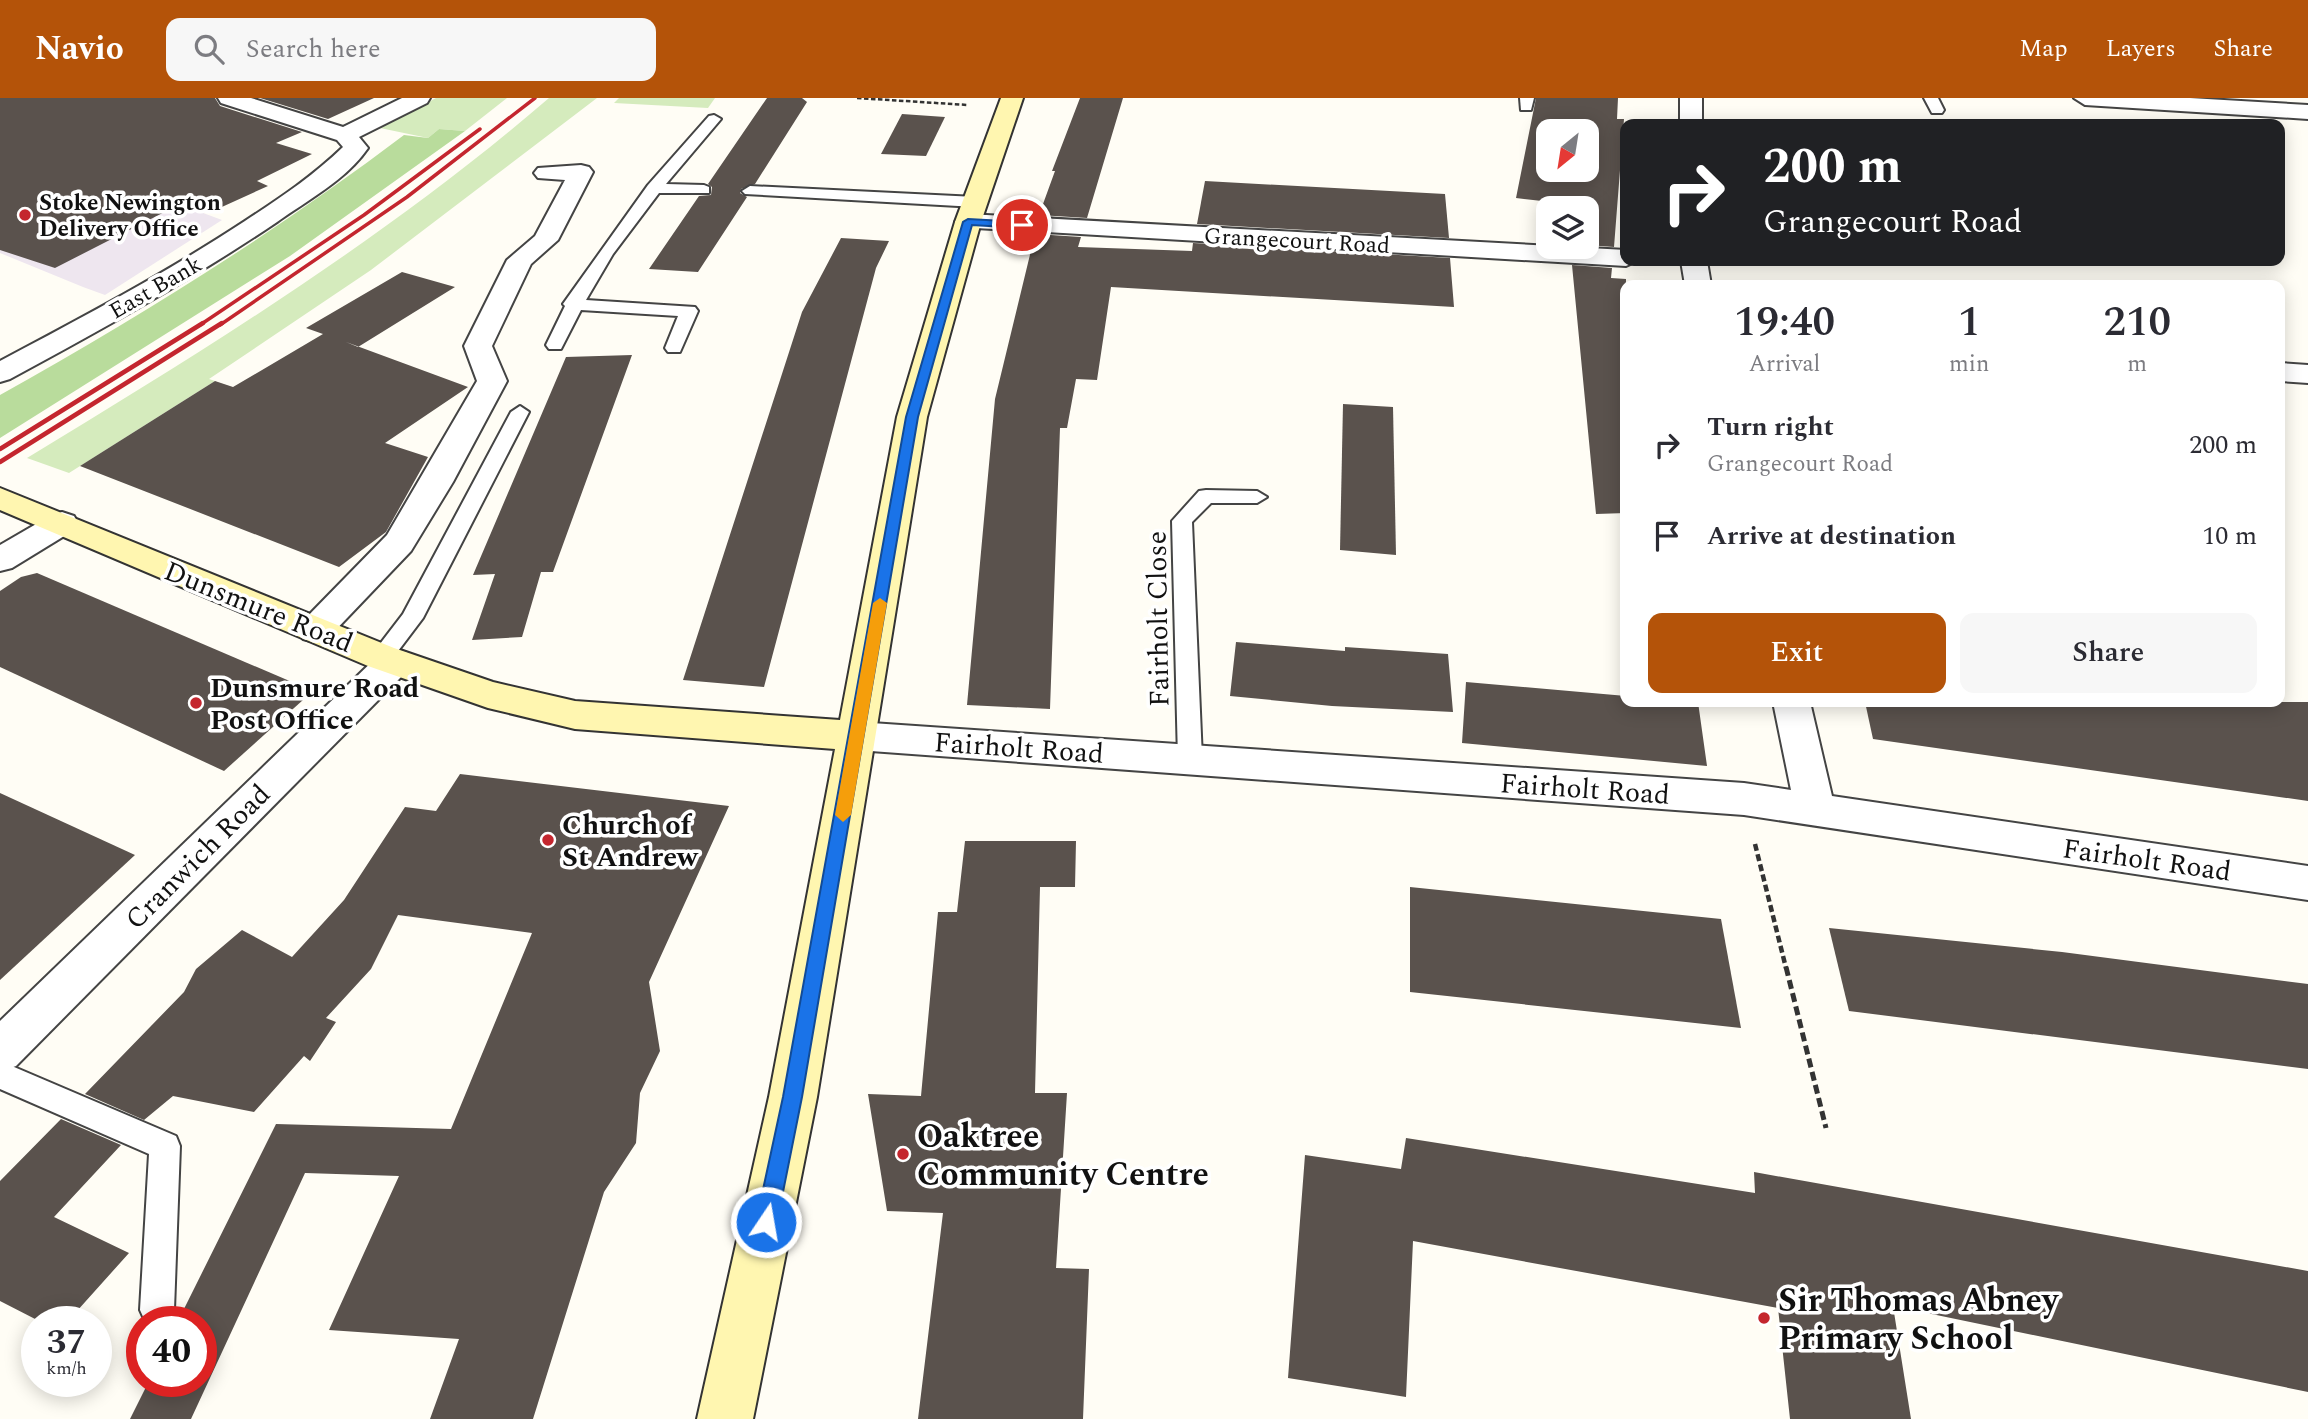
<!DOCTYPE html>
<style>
:root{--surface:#fff;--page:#f7f7f7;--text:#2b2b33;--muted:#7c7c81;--accent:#b45309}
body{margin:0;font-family:Spectral,serif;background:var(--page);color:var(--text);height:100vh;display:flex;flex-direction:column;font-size:26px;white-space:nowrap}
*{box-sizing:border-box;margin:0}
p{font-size:23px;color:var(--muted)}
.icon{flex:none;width:38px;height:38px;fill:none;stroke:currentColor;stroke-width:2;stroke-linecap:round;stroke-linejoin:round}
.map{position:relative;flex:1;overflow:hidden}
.details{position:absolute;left:1620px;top:182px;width:665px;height:427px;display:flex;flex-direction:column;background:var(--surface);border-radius:14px;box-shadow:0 4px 18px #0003}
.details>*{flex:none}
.hud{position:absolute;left:1620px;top:21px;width:665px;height:147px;border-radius:14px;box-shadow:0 4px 18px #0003;background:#202124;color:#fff;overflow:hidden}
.needle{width:46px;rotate:210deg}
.tools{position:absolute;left:1536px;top:21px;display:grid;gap:14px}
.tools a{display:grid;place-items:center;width:63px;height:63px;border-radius:14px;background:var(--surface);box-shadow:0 4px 18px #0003;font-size:35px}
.speed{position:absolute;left:21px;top:1208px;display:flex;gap:14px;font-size:35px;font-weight:700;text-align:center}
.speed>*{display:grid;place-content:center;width:91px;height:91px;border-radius:50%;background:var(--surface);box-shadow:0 4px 18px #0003;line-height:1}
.speed small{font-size:18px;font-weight:400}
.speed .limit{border:10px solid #d22;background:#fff;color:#111}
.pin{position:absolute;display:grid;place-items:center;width:60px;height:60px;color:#fff;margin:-30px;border:4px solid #fff;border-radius:50%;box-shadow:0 2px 7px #0007}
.me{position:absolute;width:77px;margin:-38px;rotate:12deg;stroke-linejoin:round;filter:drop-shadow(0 0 5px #0008)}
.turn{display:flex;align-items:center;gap:24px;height:147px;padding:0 28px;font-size:32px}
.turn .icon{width:91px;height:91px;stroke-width:2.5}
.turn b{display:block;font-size:49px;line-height:60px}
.eta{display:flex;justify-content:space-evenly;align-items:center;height:119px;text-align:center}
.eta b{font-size:42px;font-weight:600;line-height:49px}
.cta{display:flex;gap:14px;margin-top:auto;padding:14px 28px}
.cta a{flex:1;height:80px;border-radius:14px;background:var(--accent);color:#fff;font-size:28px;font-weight:600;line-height:80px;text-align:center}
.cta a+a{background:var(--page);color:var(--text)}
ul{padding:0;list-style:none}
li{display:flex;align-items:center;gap:21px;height:91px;padding:0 28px}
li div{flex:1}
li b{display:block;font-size:26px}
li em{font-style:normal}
header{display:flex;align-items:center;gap:42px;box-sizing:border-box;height:98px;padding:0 35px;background:var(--accent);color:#fff}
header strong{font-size:33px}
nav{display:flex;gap:38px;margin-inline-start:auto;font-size:24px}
.search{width:490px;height:63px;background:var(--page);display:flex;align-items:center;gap:18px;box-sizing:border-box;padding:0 24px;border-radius:14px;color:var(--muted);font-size:26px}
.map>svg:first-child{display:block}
</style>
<header>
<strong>Navio</strong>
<div class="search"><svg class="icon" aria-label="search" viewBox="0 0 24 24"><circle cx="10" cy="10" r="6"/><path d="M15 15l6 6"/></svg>Search here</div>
<nav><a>Map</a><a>Layers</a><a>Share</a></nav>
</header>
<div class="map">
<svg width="2308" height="1321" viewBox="0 0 2308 1321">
<rect width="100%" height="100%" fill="#fffdf5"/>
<polygon fill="#eee6ef" points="0,37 106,79 222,122 105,197 83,189 0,155"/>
<g fill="#d5ebbd">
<polygon points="436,0 507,0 465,33 439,31 428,40 380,30"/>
<path d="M 549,0 L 597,0 L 371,172 L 209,281 L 215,283 L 69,375 L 27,360 C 207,251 389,138 549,0 Z"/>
<polygon points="619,0 715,0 708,10 614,5"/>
</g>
<path fill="#b9dc9c" d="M 439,31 L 465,33 L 290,158 L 0,340 L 0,297 C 140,219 276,134 404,37 L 428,40 Z"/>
<g fill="#5a524d" fill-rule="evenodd">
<polygon points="0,0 215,0 220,8 302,34 276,45 312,56 257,83 268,88 213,113 188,102 55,170 0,152"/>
<polygon points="260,0 374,0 328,21"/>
<polygon points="767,0 802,0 807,4 755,86 741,91 740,95 747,99 698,174 649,171 699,98 711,97 712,89 708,86"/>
<polygon points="1080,0 1123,0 1087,120 1039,117 1055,73 1052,73"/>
<path d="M 1536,0 L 1618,0 L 1617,21 L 1624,21 L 1614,149 L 1587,147 L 1587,110 L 1559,110 L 1560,105 L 1516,100 ZM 1549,33 L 1587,33 L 1587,72 L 1549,72 Z"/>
<polygon points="902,16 945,19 926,58 881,56"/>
<polygon points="1205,83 1445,96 1449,140 1197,126"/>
<polygon points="1035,136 1081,139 1078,149 1192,153 1193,145 1450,160 1454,209 1111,189 1097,282 1076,281 1067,330 1060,330 1050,611 967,607 995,301"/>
<polygon points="841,140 889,143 876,170 764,589 683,582 802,214"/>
<polygon points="1572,167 1612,170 1611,180 1626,181 1626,415 1596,416"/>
<polygon points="402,174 455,189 358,249 346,244 468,289 385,345 428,359 386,434 339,469 80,368 215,283 233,289 323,236 306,230"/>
<polygon points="632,257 553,474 541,474 522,539 472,542 495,476 473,477 566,259"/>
<polygon points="1343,306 1393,309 1396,457 1340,452"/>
<polygon points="37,475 313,593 224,673 0,569 0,493 21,479"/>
<polygon points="1236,544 1345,553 1345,549 1448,556 1453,614 1332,608 1230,598"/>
<polygon points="1466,584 1626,598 1626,604 1698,604 1707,668 1462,645"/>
<polygon points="1865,604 2308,604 2308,703 1873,641"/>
<polygon points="460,676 729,708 649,884 660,953 640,995 636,1045 604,1094 533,1321 430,1321 459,1241 329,1232 399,1078 305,1075 191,1321 130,1321 149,1283 201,1283 201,1223 178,1223 276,1026 451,1031 532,835 398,817 371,871 326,920 336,924 310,963 304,958 254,1014 173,998 144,1022 85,996 184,894 196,871 242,832 292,859 344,802 405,709 436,713"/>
<polygon points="0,695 135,757 0,882"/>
<polygon points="965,743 1076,743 1075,789 1040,789 1035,995 1067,995 1056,1170 1089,1171 1083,1321 918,1321 943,1115 887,1113 868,996 921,998 938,814 957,814"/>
<polygon points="1410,789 1721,821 1741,930 1410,894"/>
<polygon points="1829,830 2062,854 2308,886 2308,971 1849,913"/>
<polygon points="61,1021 121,1047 54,1119 129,1155 68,1223 39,1223 0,1203 0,1083"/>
<polygon points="1406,1040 1755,1095 1754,1074 2308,1173 2308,1294 1893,1208 1911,1321 1790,1321 1778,1210 1413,1143 1406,1299 1288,1280 1305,1057 1401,1071"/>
</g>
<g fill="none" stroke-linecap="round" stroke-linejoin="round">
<g stroke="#444" stroke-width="4">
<g id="lane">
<polygon points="1520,0 1534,0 1531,12 1521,12"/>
<polygon points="1924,0 1938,0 1944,12 1942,15 1932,15"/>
<polygon points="714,17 721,21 666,86 704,87 709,89 709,95 659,95 613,156 586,202 695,209 698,213 680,254 668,254 665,250 678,218 581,212 561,251 549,251 546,247 565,208 563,206 648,87 709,18"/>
<polygon points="750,88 976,99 984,104 976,109 745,96 742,93"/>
<polygon points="520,308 529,314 423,520 389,565 373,565 370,559 403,516 511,314"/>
<polygon points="1206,392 1257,393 1267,399 1257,405 1211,405 1192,424 1202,661 1199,668 1190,670 1181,668 1178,661 1172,423 1199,393"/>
<polygon points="0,963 176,1038 180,1048 174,1212 169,1223 145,1223 140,1212 149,1056 0,991"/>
</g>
</g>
<g stroke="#444" stroke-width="4">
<g id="street">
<path d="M 218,0 L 251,0 L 343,29 L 402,0 L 430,0 L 427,5 L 359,39 L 368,50 C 346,82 308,102 277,124 C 191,182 101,232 10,281 L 0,284 L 0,263 C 83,219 166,175 245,123 C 280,100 313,78 343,49 L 337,42 L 221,5 Z"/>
<rect x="1680" y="0" width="22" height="26"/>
<polygon points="2074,0 2190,0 2308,7 2308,21 2085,7"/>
<polygon points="581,67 589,69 593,74 558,142 531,166 492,248 507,283 453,384 411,453 327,541 315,544 303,541 297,532 303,523 387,437 477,283 464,248 507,162 535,138 565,82 538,80 534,75 538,70"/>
<polygon points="968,116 1626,152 1626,163 1637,163 1626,168 959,129 955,124 959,119"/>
<polygon points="1681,163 1707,163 1711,187 1685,187"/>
<polygon points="2280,265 2308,267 2308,285 2280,283"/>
<polygon points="62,414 74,418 78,425 74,432 12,470 0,473 0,447 50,418"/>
<polygon points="394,551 407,555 412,564 407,573 16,968 0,974 0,923 381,555"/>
<polygon points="1773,604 1810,604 1832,698 2308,768 2308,802 1744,717 857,652 844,648 838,638 844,628 857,624 1744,685 1791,692"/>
</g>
</g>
<g stroke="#333" stroke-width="4">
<polygon id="secondary" points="1001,0 1023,0 981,124 927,319 817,999 753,1321 697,1321 769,999 835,651 575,631 488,610 368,568 0,412 0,390 394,550 493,584 575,603 840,622 897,319 955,124"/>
</g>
<polyline stroke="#333" stroke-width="2.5" stroke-dasharray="4.5 2.5" stroke-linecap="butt" points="857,0 968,7"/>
<polyline stroke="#333" stroke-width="4.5" stroke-dasharray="7 3.5" stroke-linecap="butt" points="1755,746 1786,870"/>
<polyline stroke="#333" stroke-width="5" stroke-dasharray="9 4.5" stroke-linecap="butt" points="1786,869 1826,1030"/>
<use href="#lane" fill="#fff" fill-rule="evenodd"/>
<use href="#street" fill="#fff" fill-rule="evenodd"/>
<use href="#secondary" fill="#fff6b0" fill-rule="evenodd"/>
<g stroke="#c4262e" stroke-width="3.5">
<polyline points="200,227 364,117 480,31"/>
<polyline points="220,227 407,99 535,0"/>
</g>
<g stroke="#c4262e" stroke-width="4.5">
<polyline points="0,351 203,225"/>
<polyline points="0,364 222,225"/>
</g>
</g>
<polygon fill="#1a73e8" stroke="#114b97" stroke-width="2" points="968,121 1022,124 1028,127 1022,130 972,127 918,319 802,999 777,1124 773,1132 766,1135 759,1132 756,1124 783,999 906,319 963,124"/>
<polygon fill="#f59e0b" points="880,500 887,505 851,717 843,724 835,717 873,505"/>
<g fill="#c4262e" stroke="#fff" stroke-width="2.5">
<circle cx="25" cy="117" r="7"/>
<circle cx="196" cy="605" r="7"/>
<circle cx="548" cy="742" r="7"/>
<circle cx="903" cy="1056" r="7"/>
<circle cx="1764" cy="1220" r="7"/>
</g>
<g text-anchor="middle" stroke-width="7" stroke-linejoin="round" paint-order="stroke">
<g font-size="23" font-weight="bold" fill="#111" stroke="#fff" text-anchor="start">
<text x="39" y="112">Stoke Newington<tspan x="39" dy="26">Delivery Office</tspan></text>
</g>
<g font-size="23" fill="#111" stroke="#fff">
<text transform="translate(1297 142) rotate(3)" y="8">Grangecourt Road</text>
<text transform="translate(155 189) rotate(-30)" y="8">East Bank</text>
</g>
<g font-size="28" fill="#111" stroke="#fff">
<text transform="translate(259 508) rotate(22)" y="10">Dunsmure Road</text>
<text transform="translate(1157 521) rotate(-91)" y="10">Fairholt Close</text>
<text transform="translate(1019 649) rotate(4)" y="10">Fairholt Road</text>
<text transform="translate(1585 690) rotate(4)" y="10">Fairholt Road</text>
<text transform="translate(197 758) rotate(-45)" y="10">Cranwich Road</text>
<text transform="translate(2147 761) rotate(8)" y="10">Fairholt Road</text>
</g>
<g font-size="28" font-weight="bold" fill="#111" stroke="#fff" text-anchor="start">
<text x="210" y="599">Dunsmure Road<tspan x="210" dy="32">Post Office</tspan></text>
<text x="562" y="736">Church of<tspan x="562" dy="32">St Andrew</tspan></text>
</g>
<g font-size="33" font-weight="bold" fill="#111" stroke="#fff" text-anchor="start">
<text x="917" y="1049">Oaktree<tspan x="917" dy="38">Community Centre</tspan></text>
<text x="1778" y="1213">Sir Thomas Abney<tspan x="1778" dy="38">Primary School</tspan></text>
</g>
</g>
</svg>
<div class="tools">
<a><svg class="needle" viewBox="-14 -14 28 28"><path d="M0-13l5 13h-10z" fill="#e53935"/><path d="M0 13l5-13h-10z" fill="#7c7c81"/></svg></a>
<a><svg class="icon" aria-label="layers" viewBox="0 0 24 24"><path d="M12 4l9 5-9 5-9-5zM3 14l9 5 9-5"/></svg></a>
</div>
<div class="speed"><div>37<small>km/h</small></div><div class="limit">40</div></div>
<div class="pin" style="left:1022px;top:127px;background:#d93025"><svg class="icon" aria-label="arrive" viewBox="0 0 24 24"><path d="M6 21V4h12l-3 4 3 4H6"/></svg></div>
<svg class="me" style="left:766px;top:1124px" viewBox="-20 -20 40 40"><circle r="17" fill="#1a73e8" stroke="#fff" stroke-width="3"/><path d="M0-11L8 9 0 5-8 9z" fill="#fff"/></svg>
<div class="hud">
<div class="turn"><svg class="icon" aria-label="right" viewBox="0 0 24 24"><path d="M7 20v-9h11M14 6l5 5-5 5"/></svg><div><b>200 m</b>Grangecourt Road</div></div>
</div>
<section class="details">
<div class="eta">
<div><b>19:40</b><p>Arrival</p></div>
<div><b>1</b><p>min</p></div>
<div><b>210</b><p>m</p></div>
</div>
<ul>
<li><svg class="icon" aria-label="right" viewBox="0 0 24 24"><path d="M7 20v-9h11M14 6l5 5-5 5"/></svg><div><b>Turn right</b><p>Grangecourt Road</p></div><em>200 m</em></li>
<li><svg class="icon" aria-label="arrive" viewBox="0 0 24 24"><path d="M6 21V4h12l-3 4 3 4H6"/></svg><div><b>Arrive at destination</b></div><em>10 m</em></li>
</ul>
<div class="cta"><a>Exit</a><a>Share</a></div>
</section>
</div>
